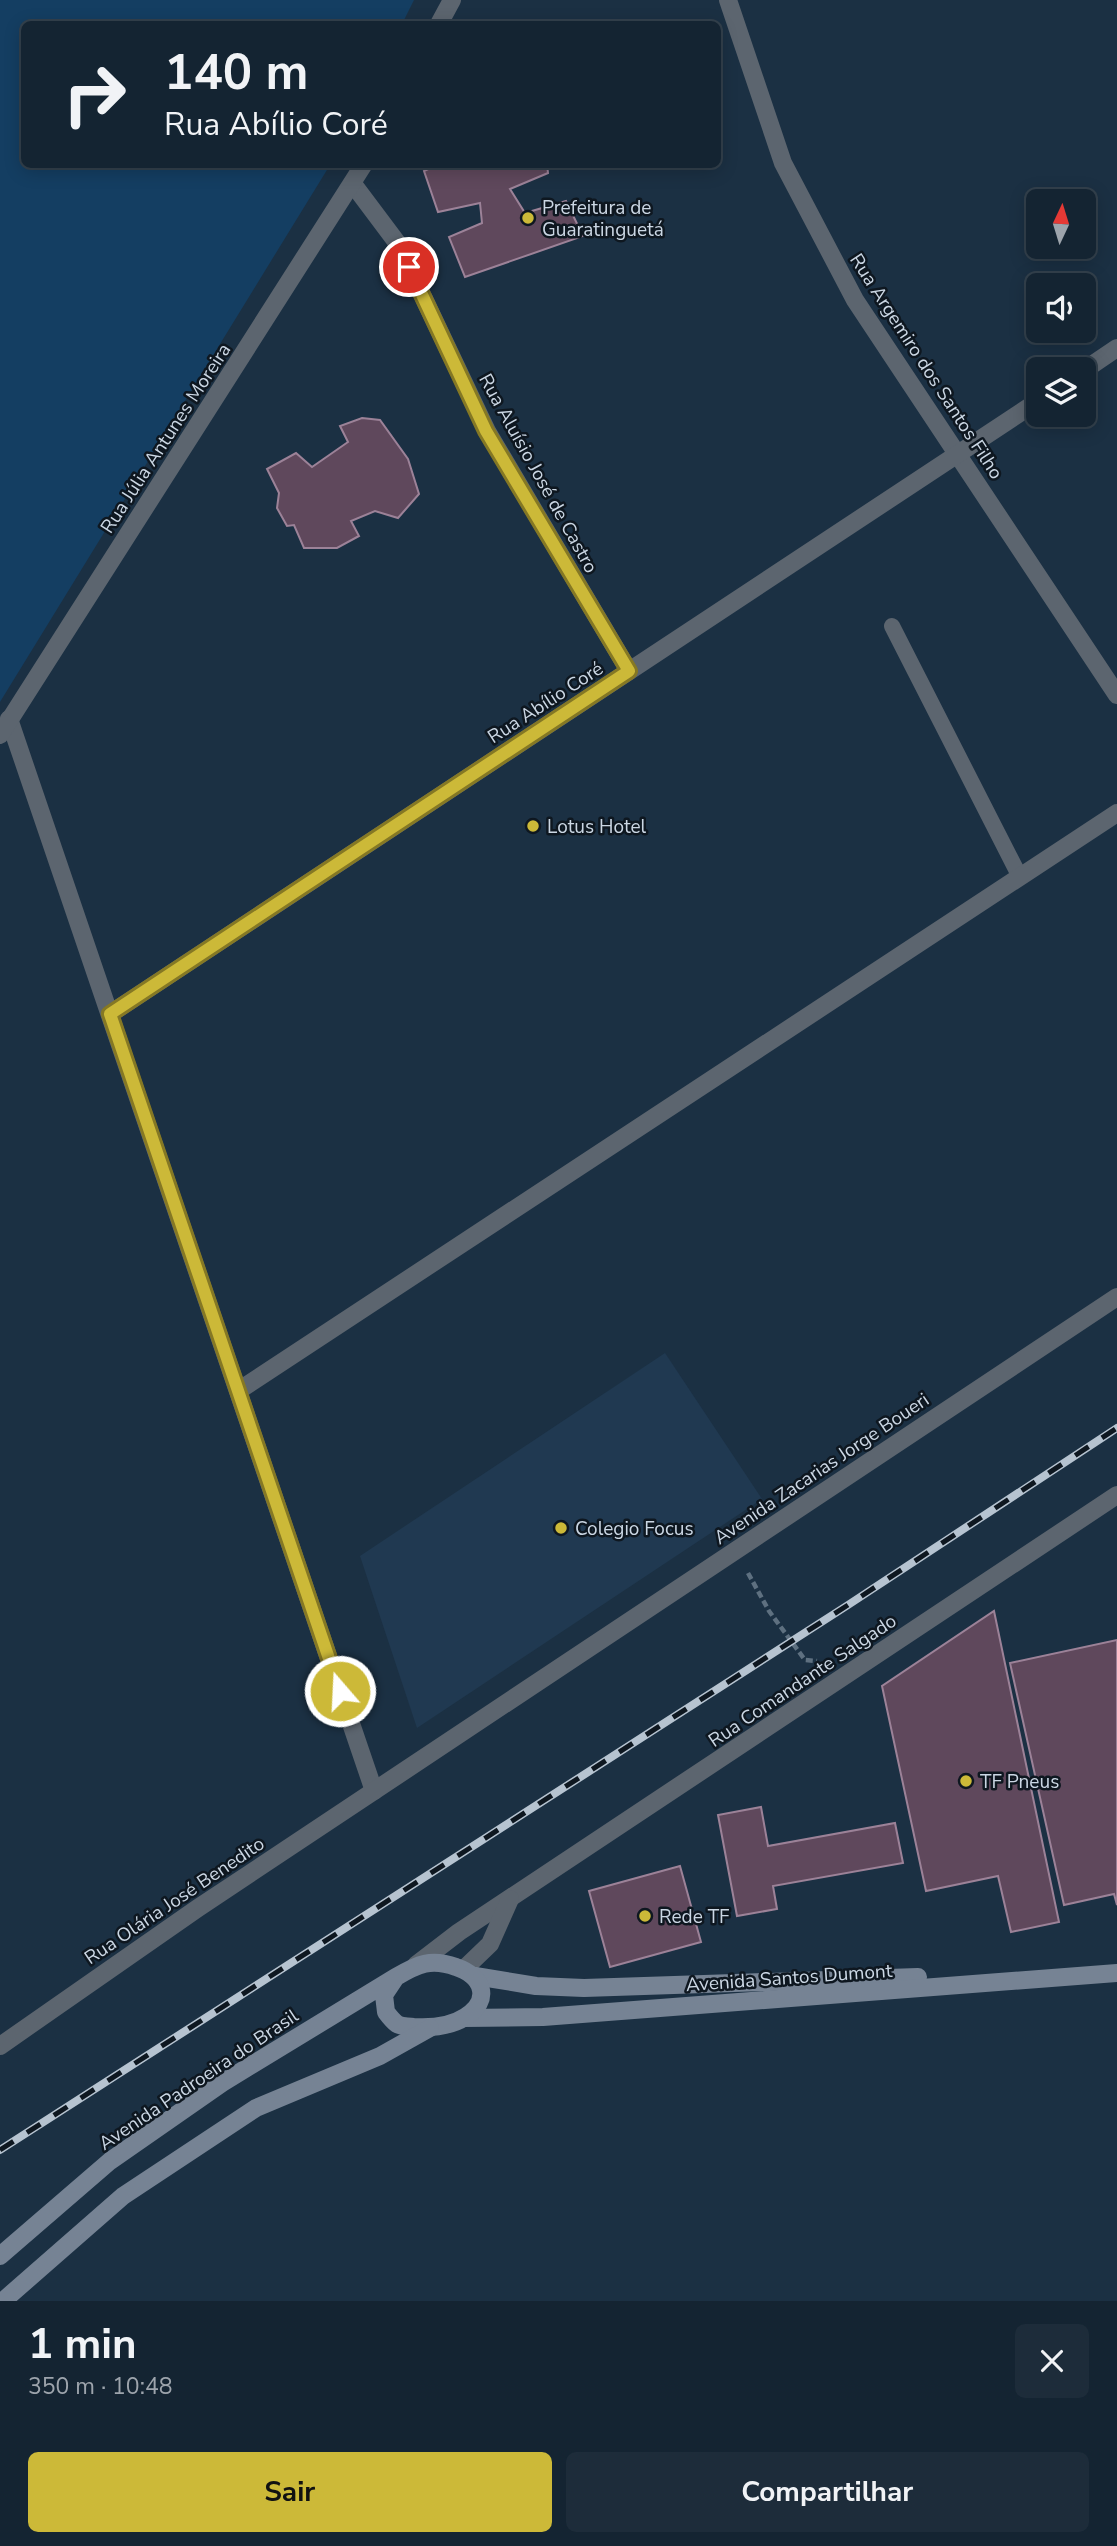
<!DOCTYPE html>
<html lang="pt">
<meta charset="utf-8">
<style>
:root{--surface:#142432;--page:#1d2c3a;--text:#f1f3f6;--muted:#9da4ac;--line:#33414d;--accent:#ccb938}
body{margin:0;font-family:"Nunito Sans",sans-serif;background:var(--page);color:var(--text);height:100vh;display:flex;flex-direction:column;font-size:26px;white-space:nowrap}
*{box-sizing:border-box;margin:0}
p{font-size:23px;color:var(--muted)}
.icon{flex:none;width:38px;height:38px;fill:none;stroke:currentColor;stroke-width:2;stroke-linecap:round;stroke-linejoin:round}
.map{position:relative;height:2301px;overflow:hidden}
.panel{display:flex;flex-direction:column;background:var(--surface);flex:1}
.panel>*{flex:none}
.guide{position:absolute;left:21px;top:21px;width:700px;height:147px;border-radius:10px;box-shadow:0 4px 18px #0003,0 0 0 2px var(--line);background:#142432;color:var(--text);overflow:hidden}
.needle{width:46px;rotate:4deg}
.buttons{position:absolute;left:1026px;top:189px;display:grid;gap:14px}
.buttons a{display:grid;place-items:center;width:70px;height:70px;border-radius:10px;background:var(--surface);box-shadow:0 4px 18px #0003,0 0 0 2px var(--line);font-size:35px}
.pin{position:absolute;display:grid;place-items:center;width:60px;height:60px;color:#fff;margin:-30px;border:4px solid #fff;border-radius:50%;box-shadow:0 2px 7px #0007}
.me{position:absolute;width:77px;margin:-38px;rotate:341deg;stroke-linejoin:round;filter:drop-shadow(0 0 5px #0008)}
.turn{display:flex;align-items:center;gap:24px;height:147px;padding:0 28px;font-size:32px}
.turn .icon{width:91px;height:91px;stroke-width:2.5}
.turn b{display:block;font-size:49px;line-height:60px}
.round{display:grid;place-items:center;flex:none;width:74px;height:74px;border-radius:10px;background:var(--page)}
.headline{display:flex;align-items:center;justify-content:space-between;height:119px;padding:0 28px}
h1{font-size:42px;font-weight:700;line-height:52px}
.button{display:flex;gap:14px;margin-top:auto;padding:14px 28px}
.button a{flex:1;height:80px;border-radius:10px;background:var(--accent);color:#111;font-size:28px;font-weight:700;line-height:80px;text-align:center}
.button a+a{background:var(--page);color:var(--text)}
.map>svg:first-child{display:block}
</style>
<div class="map">
<svg width="1117" height="2301" viewBox="0 0 1117 2301">
<rect width="100%" height="100%" fill="#1b3043"/>
<polygon fill="#203951" points="665,1353 762,1499 417,1728 360,1556"/>
<polygon fill="#143e62" points="0,0 414,0 402,24 24,24 24,164 330,165 0,702"/>
<g fill="#5f485c" stroke="#9c8298" stroke-width="2">
<polygon points="439,164 547,164 548,173 510,189 525,213 566,201 583,236 465,277 449,237 482,223 480,203 438,212 424,171"/>
<polygon points="362,418 380,420 408,459 419,494 398,518 375,511 351,521 359,536 337,548 304,548 294,525 287,526 277,508 279,493 267,469 296,453 312,467 348,442 340,426"/>
<polygon points="994,1611 1059,1922 1011,1932 998,1876 926,1891 882,1686"/>
<polygon points="1117,1640 1117,1905 1114,1894 1064,1905 1010,1663"/>
<polygon points="761,1807 768,1846 895,1823 903,1863 773,1886 777,1909 737,1916 718,1815"/>
<polygon points="680,1866 701,1942 610,1967 589,1891"/>
</g>
<g fill="none" stroke-linecap="round" stroke-linejoin="round">
<polyline stroke="#5e7080" stroke-width="4.5" stroke-dasharray="7 3.5" stroke-linecap="butt" points="748,1573 769,1611 805,1660 817,1661"/>
<polyline stroke="#5c656f" stroke-width="16" points="892,626 1019,875"/>
<g stroke="#5c656f" stroke-width="18">
<polyline points="728,0 783,163 855,300 1117,695"/>
<polyline points="439,24 452,0"/>
<polyline points="353,184 398,244 487,431 629,671"/>
<polyline points="1083,371 1117,348"/>
<polyline points="9,719 374,1791"/>
<polyline points="0,735 364,164"/>
<polyline points="110,1014 1038,401"/>
<polyline points="238,1391 1117,813"/>
<polyline points="416,1965 459,1932 1117,1495"/>
<polyline points="464,1969 490,1944 510,1899"/>
<polyline points="0,2046 198,1908 1117,1297"/>
</g>
<g stroke="#768394" stroke-width="18">
<polyline points="475,1976 536,1986 584,1988 918,1977"/>
<polyline points="464,2018 543,2017 1117,1973"/>
<path d="M 0,2256 L 110,2161 L 222,2083 L 396,1977 C 418,1964 431,1958 456,1967 C 483,1976 492,2000 465,2017 C 450,2027 430,2028 413,2027 C 407,2026 402,2027 397,2024 C 393,2021 389,2016 386,2012 L 384,1995 L 396,1977"/>
<polyline points="3,2301 123,2196 256,2108 380,2056 430,2028"/>
</g>
<g stroke="#b6c3d0" stroke-width="8">
<polyline id="rail" points="0,2150 848,1605 1117,1428"/>
</g>
<use href="#rail" stroke="#0e1720" stroke-width="5" stroke-dasharray="16" stroke-linecap="butt"/>
</g>
<g fill="none" stroke-linecap="round" stroke-linejoin="round">
<g stroke="#857824" stroke-width="18">
<polyline id="route" points="340,1691 110,1014 629,671 486,431 409,267"/>
</g>
<use href="#route" stroke="#ccb938" stroke-width="12"/>
</g>
<g fill="#ccb938" stroke="#0e1720" stroke-width="2.5">
<circle cx="528" cy="218" r="7"/>
<circle cx="533" cy="826" r="7"/>
<circle cx="561" cy="1528" r="7"/>
<circle cx="966" cy="1781" r="7"/>
<circle cx="645" cy="1916" r="7"/>
</g>
<g text-anchor="middle" stroke-width="5" stroke-linejoin="round" paint-order="stroke">
<g font-size="19" fill="#cbd7e4" stroke="#0e1720" text-anchor="start">
<text x="542" y="214">Prefeitura de<tspan x="542" dy="22">Guaratinguetá</tspan></text>
<text x="547" y="833">Lotus Hotel</text>
<text x="575" y="1535">Colegio Focus</text>
<text x="980" y="1788">TF Pneus</text>
<text x="659" y="1923">Rede TF</text>
</g>
<g font-size="19" fill="#cbd7e4" stroke="#0e1720">
<text transform="translate(927 366) rotate(57)" y="7">Rua Argemiro dos Santos Filho</text>
<text transform="translate(165 438) rotate(-57)" y="7">Rua Júlia Antunes Moreira</text>
<text transform="translate(539 473) rotate(61)" y="7">Rua Aluísio José de Castro</text>
<text transform="translate(545 702) rotate(-33)" y="7">Rua Abílio Coré</text>
<text transform="translate(821 1468) rotate(-34)" y="7">Avenida Zacarias Jorge Boueri</text>
<text transform="translate(802 1680) rotate(-34)" y="7">Rua Comandante Salgado</text>
<text transform="translate(174 1900) rotate(-34)" y="7">Rua Olária José Benedito</text>
<text transform="translate(789 1977) rotate(-4)" y="7">Avenida Santos Dumont</text>
<text transform="translate(198 2079) rotate(-34)" y="7">Avenida Padroeira do Brasil</text>
</g>
</g>
</svg>
<div class="buttons">
<a><svg class="needle" viewBox="-14 -14 28 28"><path d="M0-13l5 13h-10z" fill="#e53935"/><path d="M0 13l5-13h-10z" fill="#9da4ac"/></svg></a>
<a><svg class="icon" aria-label="sound" viewBox="0 0 24 24"><path d="M4 9h4l5-4v14l-5-4H4zM17 9q2 3 0 6"/></svg></a>
<a><svg class="icon" aria-label="layers" viewBox="0 0 24 24"><path d="M12 4l9 5-9 5-9-5zM3 14l9 5 9-5"/></svg></a>
</div>
<div class="pin" style="left:409px;top:267px;background:#d93025"><svg class="icon" aria-label="arrive" viewBox="0 0 24 24"><path d="M6 21V4h12l-3 4 3 4H6"/></svg></div>
<svg class="me" style="left:340px;top:1691px" viewBox="-20 -20 40 40"><circle r="17" fill="#ccb938" stroke="#fff" stroke-width="3"/><path d="M0-11L8 9 0 5-8 9z" fill="#fff"/></svg>
<div class="guide">
<div class="turn"><svg class="icon" aria-label="right" viewBox="0 0 24 24"><path d="M7 20v-9h11M14 6l5 5-5 5"/></svg><div><b>140 m</b>Rua Abílio Coré</div></div>
</div>
</div>
<section class="panel">
<div class="headline"><div><h1>1 min</h1><p>350 m · 10:48</p></div><a class="round"><svg class="icon" aria-label="close" viewBox="0 0 24 24"><path d="M6 6l12 12M18 6L6 18"/></svg></a></div>
<div class="button"><a>Sair</a><a>Compartilhar</a></div>
</section>
